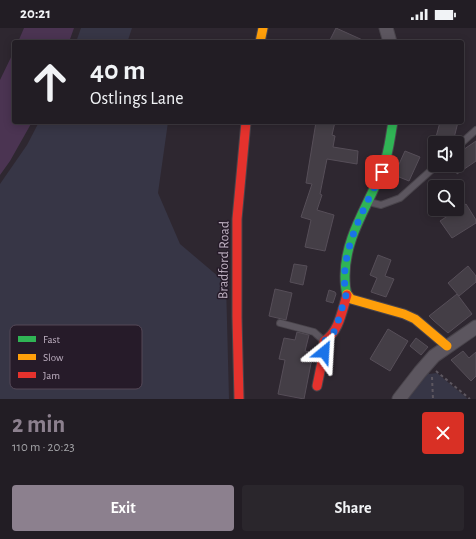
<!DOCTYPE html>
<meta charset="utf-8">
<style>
:root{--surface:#221d24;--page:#2a262c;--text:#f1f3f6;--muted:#a2a2a6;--line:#3f3b41;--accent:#8c808e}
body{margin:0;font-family:"Alegreya Sans",sans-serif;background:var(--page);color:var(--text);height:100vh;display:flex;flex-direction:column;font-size:15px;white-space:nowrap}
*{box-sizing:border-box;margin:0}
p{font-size:13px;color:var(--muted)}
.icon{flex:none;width:22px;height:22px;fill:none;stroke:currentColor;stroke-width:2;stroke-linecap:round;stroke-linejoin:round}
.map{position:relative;height:371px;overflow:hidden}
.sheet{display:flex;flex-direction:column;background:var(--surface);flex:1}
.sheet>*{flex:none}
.hud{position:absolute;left:12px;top:12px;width:452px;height:84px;border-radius:4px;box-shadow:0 2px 10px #0003,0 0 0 1px var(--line);background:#221d24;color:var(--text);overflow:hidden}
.fabs{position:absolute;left:428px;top:108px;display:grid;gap:8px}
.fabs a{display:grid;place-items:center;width:36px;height:36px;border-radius:4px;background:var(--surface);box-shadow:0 2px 10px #0003,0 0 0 1px var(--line);font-size:20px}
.pin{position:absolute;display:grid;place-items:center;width:34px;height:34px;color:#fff;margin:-17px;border-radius:8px;box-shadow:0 2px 6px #0006}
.me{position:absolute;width:44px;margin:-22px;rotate:27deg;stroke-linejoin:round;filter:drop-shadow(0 0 3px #0008)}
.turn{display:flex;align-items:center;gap:14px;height:84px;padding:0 12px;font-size:18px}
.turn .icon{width:52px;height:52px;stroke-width:2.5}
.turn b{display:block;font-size:28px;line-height:34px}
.round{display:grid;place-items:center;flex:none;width:42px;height:42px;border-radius:4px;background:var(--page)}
.head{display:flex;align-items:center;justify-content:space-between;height:68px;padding:0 12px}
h1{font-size:24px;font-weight:700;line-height:30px;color:var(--accent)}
.cta{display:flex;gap:8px;margin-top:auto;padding:8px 12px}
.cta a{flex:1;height:46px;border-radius:4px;background:var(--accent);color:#fff;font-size:16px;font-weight:700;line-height:46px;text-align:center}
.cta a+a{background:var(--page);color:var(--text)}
.status{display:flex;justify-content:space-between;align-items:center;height:28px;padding:0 20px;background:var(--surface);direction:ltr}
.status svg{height:11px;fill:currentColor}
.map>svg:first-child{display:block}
</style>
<div class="status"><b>20:21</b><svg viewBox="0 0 49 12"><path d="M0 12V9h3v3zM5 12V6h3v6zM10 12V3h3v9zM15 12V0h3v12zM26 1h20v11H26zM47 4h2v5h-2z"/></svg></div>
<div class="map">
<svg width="476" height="371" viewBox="0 0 476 371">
<rect width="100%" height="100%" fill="#2e2730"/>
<g fill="#373646">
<polygon points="81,0 132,0 128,12 135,14 76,14"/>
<polygon points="39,94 168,94 158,165 180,216 226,255 229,371 0,371 0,156 27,117"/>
<polygon points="426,341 429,346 437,345 468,371 402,371"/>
</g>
<g fill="#4b3452">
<polygon points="24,0 74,0 69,14 18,14"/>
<polygon points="14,23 14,94 32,94 10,133 0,147 0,52"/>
</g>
<g fill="#443e46" stroke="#564e58">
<polygon points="336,0 367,14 329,14"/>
<polygon points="316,94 335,94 332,107 335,108 333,119 358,123 357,136 327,131 320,166 322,167 317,182 334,187 325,223 305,219 311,192 301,189 312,156 306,155"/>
<polygon points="440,94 458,94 453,114 436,109"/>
<polygon points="476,113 476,133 457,146 457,126"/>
<polygon points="405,123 420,129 409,153 394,147"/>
<polygon points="466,176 476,192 476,195 452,210 440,193"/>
<polygon points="378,227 391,232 385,248 394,251 386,269 371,264 377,250 370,247"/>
<polygon points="294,236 307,238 303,257 290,254"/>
<polygon points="468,238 476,248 476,254 459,268 448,255"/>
<polygon points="275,261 292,265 286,292 269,288"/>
<polygon points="329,262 335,264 336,266 333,275 326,273"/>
<polygon points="457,266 472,286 448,305 434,293 429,288"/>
<polygon points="388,301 408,313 390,343 370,331"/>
<polygon points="297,304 309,307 305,323 313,325 304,371 278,366 285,332 279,331 284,310 295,312"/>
<polygon points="416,310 428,319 421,327 410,318"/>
<polygon points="463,323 469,330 476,324 476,348 471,353 451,332"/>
</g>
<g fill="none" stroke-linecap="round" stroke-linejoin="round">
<g stroke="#49444b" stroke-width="8">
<g id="lane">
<polyline points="457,119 476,102"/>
<polyline points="369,174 381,177 400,170 437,137"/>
<polyline points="280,295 314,304 324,313"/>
</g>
</g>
<g stroke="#49444b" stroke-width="15">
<g id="street">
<polyline points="386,0 390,14"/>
<polyline points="399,371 420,344 434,328 476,299"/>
</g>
</g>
<g stroke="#49444b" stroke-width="11">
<path id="fast" d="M 347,266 C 345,260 345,254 345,248 C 345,207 370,176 383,139 C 389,125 390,109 393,94"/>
</g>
<g stroke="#49444b" stroke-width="11">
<g id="slow">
<polyline points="260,14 263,0"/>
<polyline points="347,266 351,271 404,286 415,291 447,318"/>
</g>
</g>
<g stroke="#49444b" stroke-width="11">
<g id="jam">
<path d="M 317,358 L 324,324 L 324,313 C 339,304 342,283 347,267"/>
<polyline points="239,371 237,289 237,191 246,94"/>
</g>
</g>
<g stroke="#5d5760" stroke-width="2" stroke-dasharray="3 3" stroke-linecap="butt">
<polyline points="436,343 470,371"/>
<polyline points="432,349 433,371"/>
</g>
<use href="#lane" stroke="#5c565f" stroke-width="6"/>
<use href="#street" stroke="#5c565f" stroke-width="13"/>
<use href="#fast" stroke="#30b455" stroke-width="9"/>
<use href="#slow" stroke="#ff9f0a" stroke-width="9"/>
<use href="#jam" stroke="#e5322d" stroke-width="9"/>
</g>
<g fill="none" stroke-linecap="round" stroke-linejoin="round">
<path stroke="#1a73e8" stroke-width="7" stroke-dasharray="0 12.6" d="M 324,324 L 324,313 L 331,309 L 336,300 L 346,267 C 338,225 364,181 382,144"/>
</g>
<g text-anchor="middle" stroke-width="3" stroke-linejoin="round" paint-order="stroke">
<g font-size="14" fill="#beb0c1" stroke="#261b29">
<text transform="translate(223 232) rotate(-89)" y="5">Bradford Road</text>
</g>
</g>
<rect x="10" y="297" width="132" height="64" rx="6" fill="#261b29" stroke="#544857" stroke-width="1"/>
<rect x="18" y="308" width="18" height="6" fill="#30b455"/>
<rect x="18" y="326" width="18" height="6" fill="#ff9f0a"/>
<rect x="18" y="344" width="18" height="6" fill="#e5322d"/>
<g font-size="11" fill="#beb0c1">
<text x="43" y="315">Fast</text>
<text x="43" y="333">Slow</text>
<text x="43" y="351">Jam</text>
</g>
</svg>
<div class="fabs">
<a><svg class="icon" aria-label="sound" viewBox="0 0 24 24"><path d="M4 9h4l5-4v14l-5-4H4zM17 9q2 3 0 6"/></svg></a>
<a><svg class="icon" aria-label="search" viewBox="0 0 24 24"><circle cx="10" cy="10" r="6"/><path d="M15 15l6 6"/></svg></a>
</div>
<div class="pin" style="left:382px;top:144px;background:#d93025"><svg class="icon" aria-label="arrive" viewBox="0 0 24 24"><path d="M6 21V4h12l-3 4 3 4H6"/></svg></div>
<svg class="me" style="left:324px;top:324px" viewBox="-20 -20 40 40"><path d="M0-17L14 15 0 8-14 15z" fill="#1a73e8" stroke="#fff" stroke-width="4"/></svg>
<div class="hud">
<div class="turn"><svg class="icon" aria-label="ahead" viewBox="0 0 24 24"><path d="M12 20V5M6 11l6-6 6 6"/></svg><div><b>40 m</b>Ostlings Lane</div></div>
</div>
</div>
<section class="sheet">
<div class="head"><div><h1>2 min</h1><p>110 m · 20:23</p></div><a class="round" style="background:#d93025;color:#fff"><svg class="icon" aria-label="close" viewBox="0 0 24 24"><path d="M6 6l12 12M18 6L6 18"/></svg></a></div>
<div class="cta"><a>Exit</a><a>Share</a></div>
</section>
